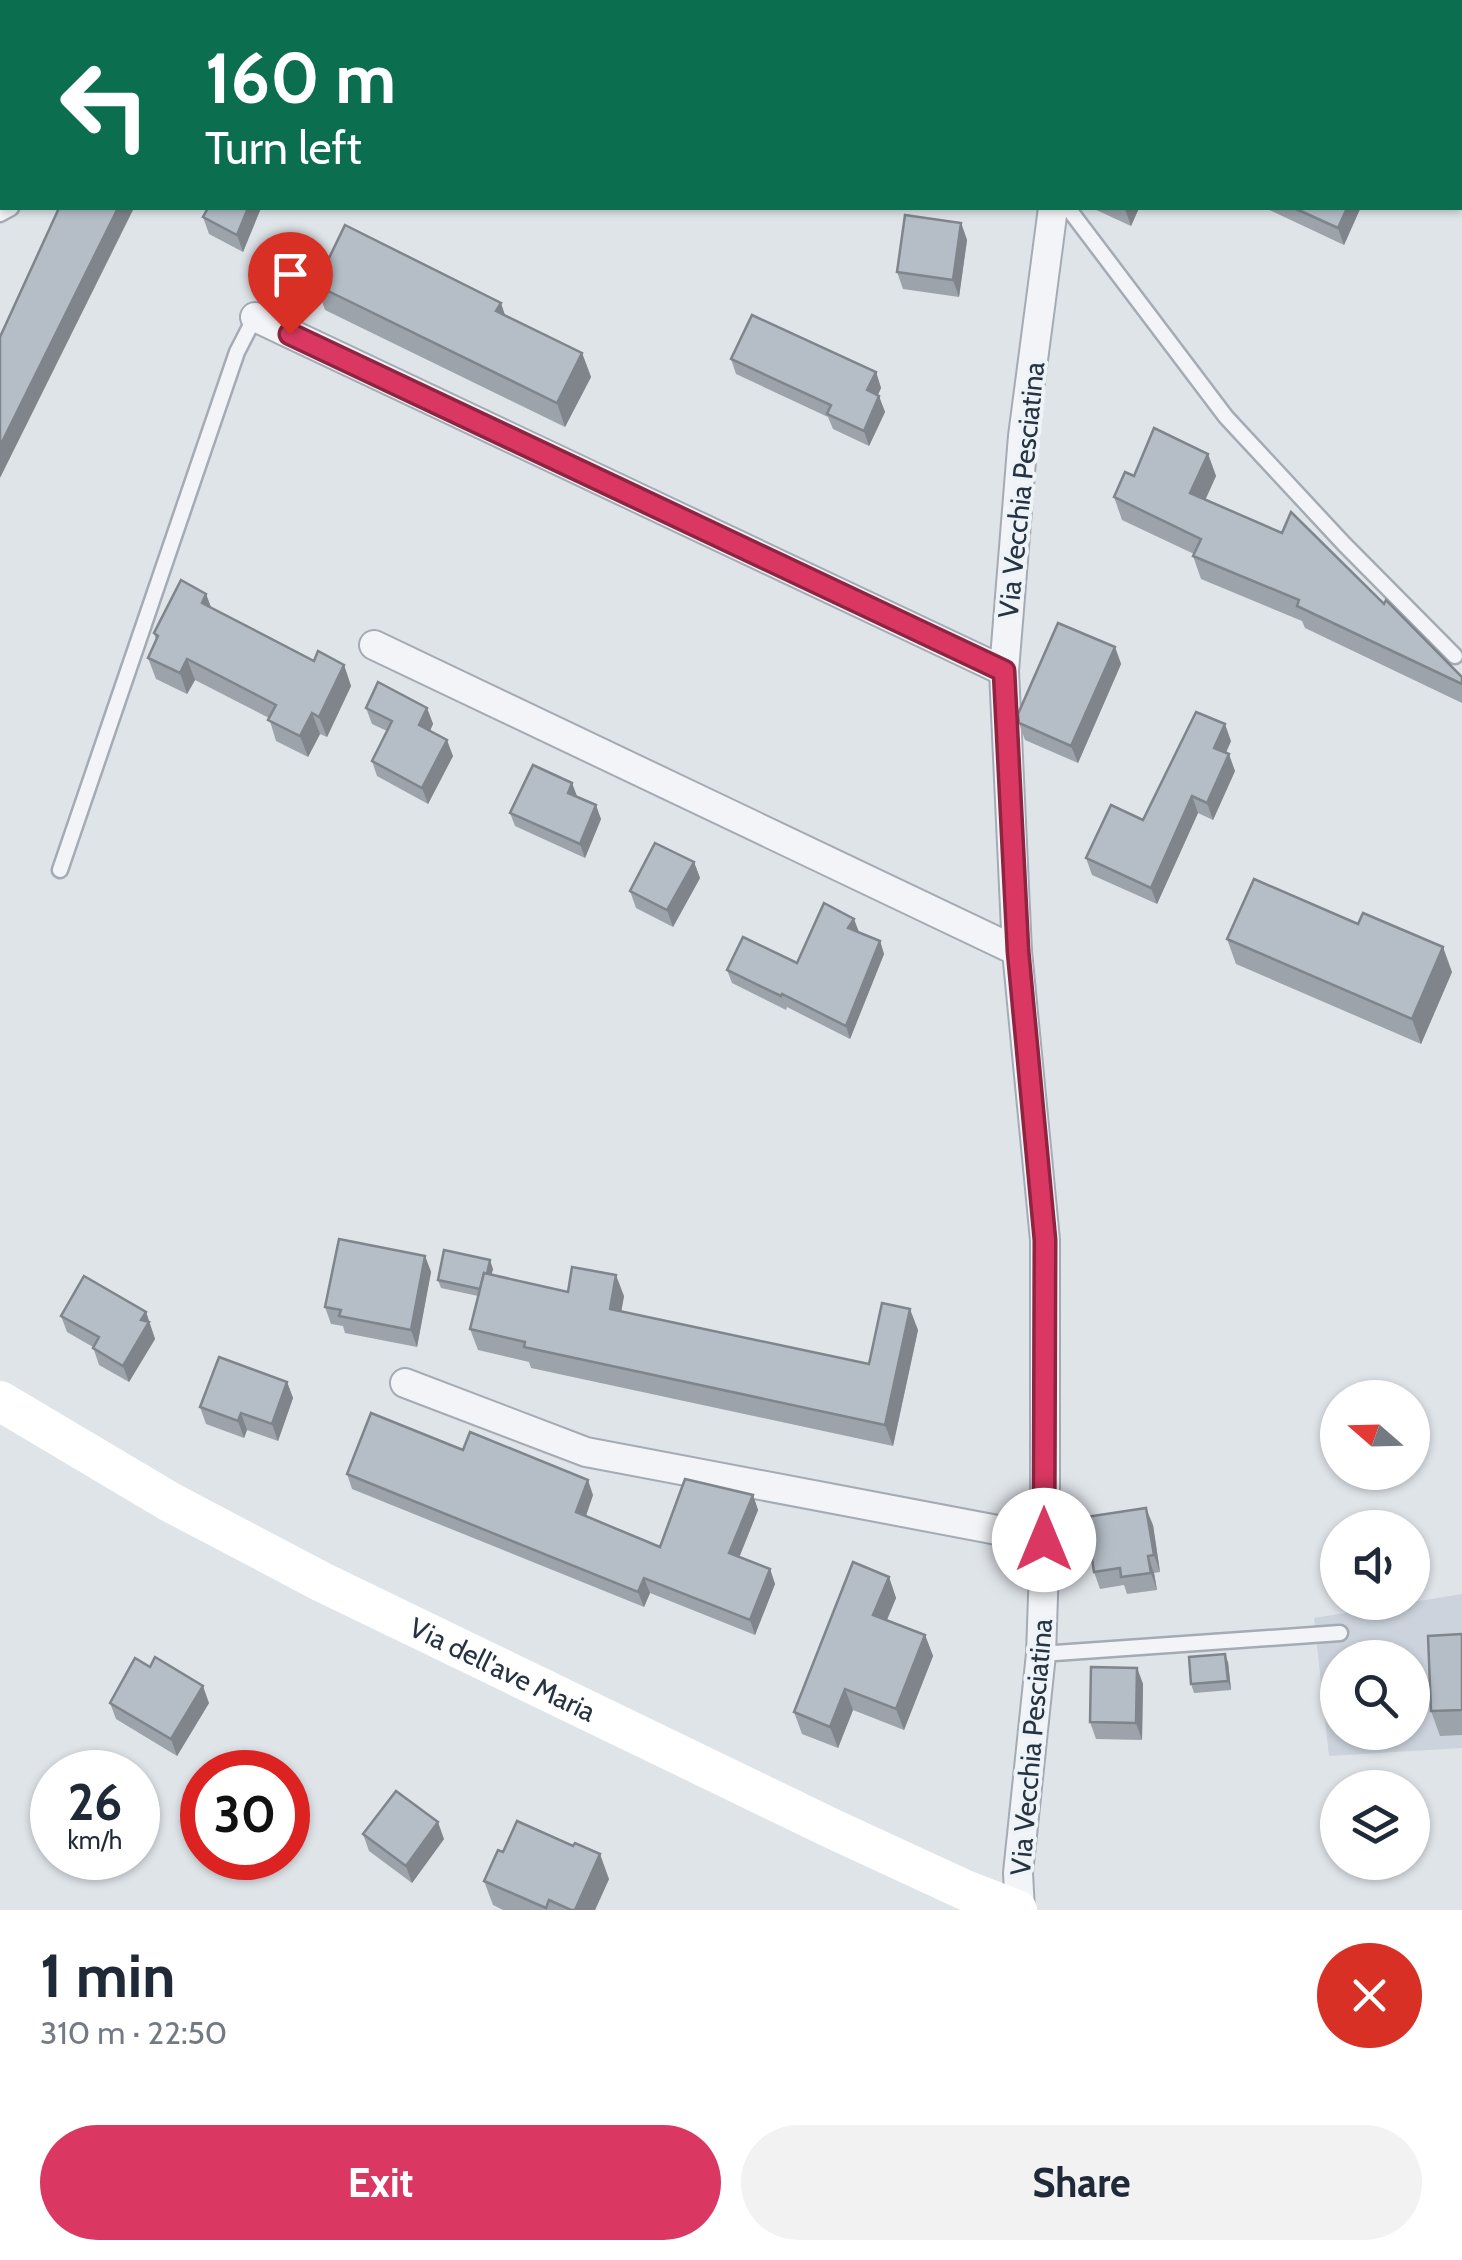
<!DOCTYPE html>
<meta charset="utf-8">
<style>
:root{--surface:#fff;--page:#f2f2f3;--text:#1f2937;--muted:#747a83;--accent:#da3862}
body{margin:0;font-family:Cabin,sans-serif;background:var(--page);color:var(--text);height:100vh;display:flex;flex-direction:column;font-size:38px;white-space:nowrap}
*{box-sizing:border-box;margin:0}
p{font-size:32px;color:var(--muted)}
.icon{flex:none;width:55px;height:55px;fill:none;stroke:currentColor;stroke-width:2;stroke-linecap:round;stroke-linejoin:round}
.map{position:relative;height:1910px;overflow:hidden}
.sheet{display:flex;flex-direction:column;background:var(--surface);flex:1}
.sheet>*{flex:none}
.top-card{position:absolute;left:0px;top:0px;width:1462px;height:210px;box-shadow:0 2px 8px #0004;background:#0b6e4f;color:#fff;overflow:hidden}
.needle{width:65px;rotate:290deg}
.controls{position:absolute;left:1320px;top:1380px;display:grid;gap:20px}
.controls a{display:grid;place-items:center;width:110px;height:110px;border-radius:50%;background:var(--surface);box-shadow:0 2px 8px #0004;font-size:50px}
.speed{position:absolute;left:30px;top:1750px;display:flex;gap:20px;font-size:50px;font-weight:700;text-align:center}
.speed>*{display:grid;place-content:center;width:130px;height:130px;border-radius:50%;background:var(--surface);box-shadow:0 2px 8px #0004;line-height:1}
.speed small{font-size:25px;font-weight:400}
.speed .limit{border:15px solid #d22;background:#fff;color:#111}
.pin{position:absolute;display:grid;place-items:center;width:85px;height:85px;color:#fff;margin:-102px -42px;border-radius:50% 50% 50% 0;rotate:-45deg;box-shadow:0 0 10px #0007}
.pin .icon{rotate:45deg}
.me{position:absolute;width:110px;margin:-55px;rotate:0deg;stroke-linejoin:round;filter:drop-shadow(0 0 8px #0008)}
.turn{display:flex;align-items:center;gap:35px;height:210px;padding:0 40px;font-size:45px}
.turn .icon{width:130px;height:130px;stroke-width:2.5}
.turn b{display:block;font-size:70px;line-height:85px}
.round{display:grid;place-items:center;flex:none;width:105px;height:105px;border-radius:52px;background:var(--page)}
.overview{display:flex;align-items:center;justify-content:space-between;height:170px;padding:0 40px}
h1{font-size:60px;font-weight:800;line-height:75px}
.cta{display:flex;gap:20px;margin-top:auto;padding:20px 40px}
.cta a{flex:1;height:115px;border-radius:60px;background:var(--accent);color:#fff;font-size:40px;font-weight:800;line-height:115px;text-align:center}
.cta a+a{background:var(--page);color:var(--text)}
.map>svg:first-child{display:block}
</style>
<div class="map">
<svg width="1462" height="1910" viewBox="0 0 1462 1910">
<rect width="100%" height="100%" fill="#dfe4e9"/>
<path fill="#ccd3dc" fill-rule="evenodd" d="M 1462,1594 L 1462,1748 L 1329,1756 L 1314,1618 ZM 1338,1658 L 1412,1658 L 1412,1732 L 1338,1732 Z"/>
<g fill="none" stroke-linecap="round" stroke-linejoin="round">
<g stroke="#a4abb4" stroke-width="19">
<g id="lane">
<polyline points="1068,208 1226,417 1344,544 1455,656"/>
<polyline points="0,214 11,208"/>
<polyline points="60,870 237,352 255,317"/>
<polyline points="1041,1654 1340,1633"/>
</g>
</g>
<g stroke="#a4abb4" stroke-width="32">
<g id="street">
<polyline points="1086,2 1087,0"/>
<polyline points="255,317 1004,671"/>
<polyline points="374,645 1017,951"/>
<polyline points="405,1383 586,1452 1045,1539"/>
<polyline points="1020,1910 1018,1873 1041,1654 1045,1539 1045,1240 1017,951 1004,671 1023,436 1053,208"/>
</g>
</g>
<use href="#lane" stroke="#f2f4f7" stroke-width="14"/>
<use href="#street" stroke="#f2f4f7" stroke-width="28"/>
<path stroke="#fff" stroke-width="40" id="s1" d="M 0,1401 L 170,1502 L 322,1582 L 835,1830 L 965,1890 L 1017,1910"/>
</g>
<g fill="#9ca3ab">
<polygon points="208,208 261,208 243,252 209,234 203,217"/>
<polygon points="1092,208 1139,208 1131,226"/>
<polygon points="1265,208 1359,208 1360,209 1344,245"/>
<polygon points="961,223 967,240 959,297 903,289 897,272"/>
<polygon points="316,285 505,316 582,353 591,377 565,427 325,310"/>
<polygon points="731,359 876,372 881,388 878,395 885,412 869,446 833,429 828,417 736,374"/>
<polygon points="1208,454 1216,476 1205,500 1384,604 1462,677 1462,703 1305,628 1302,621 1201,579 1193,556 1194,554 1122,520 1114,497 1134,476"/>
<polygon points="206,594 211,608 314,661 344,665 351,686 327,737 320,734 308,757 276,741 269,718 195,680 187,694 156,679 148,658 156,640 154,633"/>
<polygon points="1115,647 1121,664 1078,763 1025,740 1019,723"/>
<polygon points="366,708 427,708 433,724 430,731 453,756 428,804 377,776 372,761 387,731 372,724"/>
<polygon points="1231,741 1226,753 1235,771 1213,820 1198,813 1157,904 1092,875 1086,858 1143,820"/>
<polygon points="577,796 601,819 585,858 515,826 510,813"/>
<polygon points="694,862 700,878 673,927 636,908 630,891"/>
<polygon points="859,933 880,941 884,954 850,1039 787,1007 786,1010 732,983 727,970 797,963"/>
<polygon points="1227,939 1452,972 1421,1044 1236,964"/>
<polygon points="425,1256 431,1272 417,1347 345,1333 343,1326 331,1324 325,1307"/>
<polygon points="493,1269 491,1275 568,1292 624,1296 621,1311 869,1364 918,1330 893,1446 531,1368 529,1362 478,1350 470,1329 478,1296 441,1288 438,1280"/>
<polygon points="146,1312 155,1339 129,1382 99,1365 93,1347 67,1332 61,1316"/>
<polygon points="287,1382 293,1398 278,1441 247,1430 244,1438 206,1424 200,1407"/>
<polygon points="463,1450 593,1495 586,1516 660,1547 753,1495 758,1510 739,1557 770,1569 775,1584 755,1635 650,1593 644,1607 352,1489 347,1474"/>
<polygon points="1153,1525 1160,1572 1154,1573 1157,1590 1127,1594 1124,1585 1100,1589 1094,1572"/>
<polygon points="889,1577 896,1598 887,1620 925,1635 933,1656 904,1730 853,1710 838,1748 802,1734 794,1712"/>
<polygon points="1462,1634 1462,1735 1440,1736 1431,1711"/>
<polygon points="1228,1662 1231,1690 1194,1693 1191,1684"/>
<polygon points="150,1667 209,1703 177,1756 116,1719 110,1703"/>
<polygon points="1137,1668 1143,1684 1142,1740 1096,1739 1090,1722"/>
<polygon points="363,1834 444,1839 412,1883 369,1851"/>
<polygon points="503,1852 609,1879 595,1910 503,1910 493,1905 484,1881"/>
</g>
<g fill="#7f858b">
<polygon points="118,208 134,208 0,478 0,446"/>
<polygon points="248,208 261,208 243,252 237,235"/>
<polygon points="1126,208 1139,208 1131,226 1125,209"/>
<polygon points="1347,208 1359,208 1360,209 1344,245 1338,228"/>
<polygon points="961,223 967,240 959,297 953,280"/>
<polygon points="501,303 509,327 496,311"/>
<polygon points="582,353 591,377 565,427 557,403"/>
<polygon points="876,372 881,388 873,405 867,390"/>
<polygon points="879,396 885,412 869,446 864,431"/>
<polygon points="1208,454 1216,476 1198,516 1190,493"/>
<polygon points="206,594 214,615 202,603"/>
<polygon points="1115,647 1121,664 1078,763 1071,746"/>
<polygon points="187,659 195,680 187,694 180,673"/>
<polygon points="344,665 351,686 327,737 319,717"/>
<polygon points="427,708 433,724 425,741 419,725"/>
<polygon points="312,713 320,734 308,757 300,736"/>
<polygon points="1225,724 1231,741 1220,765 1214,748"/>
<polygon points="447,740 453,756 428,804 422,788"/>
<polygon points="1229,754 1235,771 1213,820 1207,803"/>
<polygon points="572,783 577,796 568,793"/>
<polygon points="1192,796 1198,813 1157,904 1151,888"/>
<polygon points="596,805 601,819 585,858 580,844"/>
<polygon points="694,862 700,878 673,927 667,910"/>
<polygon points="854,919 859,932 848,928"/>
<polygon points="880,941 884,954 850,1039 846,1026"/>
<polygon points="1443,947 1452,972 1421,1044 1412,1019"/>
<polygon points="425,1256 431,1272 417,1347 411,1330"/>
<polygon points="490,1260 493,1269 486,1298 483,1290"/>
<polygon points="616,1275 624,1296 618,1330 610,1309"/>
<polygon points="910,1309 918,1330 893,1446 885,1425"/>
<polygon points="146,1312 155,1339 129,1382 123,1366 141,1320"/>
<polygon points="287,1382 293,1398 278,1441 272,1424"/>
<polygon points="241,1413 247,1430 244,1438 238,1421"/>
<polygon points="588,1480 593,1495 582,1527 576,1512"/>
<polygon points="753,1495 758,1510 735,1568 729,1553"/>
<polygon points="1146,1508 1153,1525 1160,1572 1154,1555"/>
<polygon points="1148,1556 1154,1573 1157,1590 1151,1573"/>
<polygon points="770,1569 775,1584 755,1635 750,1620"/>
<polygon points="889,1577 896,1598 880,1636 873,1615"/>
<polygon points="644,1578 650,1593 644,1607 638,1592"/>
<polygon points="925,1635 933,1656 904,1730 896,1709"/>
<polygon points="1225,1654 1228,1662 1231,1690 1228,1681"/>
<polygon points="1137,1668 1143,1684 1142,1740 1136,1723"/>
<polygon points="203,1686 209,1703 177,1756 171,1739"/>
<polygon points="845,1689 853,1710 838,1748 830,1727"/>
<polygon points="438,1822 444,1839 412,1883 406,1866"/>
<polygon points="600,1854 609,1879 595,1910 575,1910"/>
</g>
<g fill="#b5bec7" stroke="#7f858b" stroke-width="2.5">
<polygon points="59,208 118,208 0,446 0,337"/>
<polygon points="208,208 248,208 237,235 203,217"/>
<polygon points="1294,208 1347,208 1338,228"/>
<polygon points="905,215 961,223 953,280 897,272"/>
<polygon points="345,225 501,303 496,311 582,353 557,403 316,285"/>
<polygon points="752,315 876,372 867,390 879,396 864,431 827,414 831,405 731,359"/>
<polygon points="1154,428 1208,454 1190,493 1282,533 1291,512 1384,604 1386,600 1462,677 1462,684 1297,606 1299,600 1193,556 1201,539 1114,497 1125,472 1134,476"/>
<polygon points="181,580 206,594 202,603 314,661 318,651 344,665 319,717 312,713 300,736 268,720 276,705 187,659 180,673 148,658 158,636 154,633"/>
<polygon points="1058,623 1115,647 1071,746 1019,723 1018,714"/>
<polygon points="378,682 427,708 419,725 447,740 422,788 372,761 392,721 366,708"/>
<polygon points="1196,712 1225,724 1214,748 1229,754 1207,803 1192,796 1151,888 1086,858 1111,805 1143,820"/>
<polygon points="533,765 572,783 568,793 596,805 580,844 510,813"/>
<polygon points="655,843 694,862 667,910 630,891"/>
<polygon points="1254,879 1358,924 1363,913 1443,947 1412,1019 1227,939"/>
<polygon points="824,903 854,919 848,928 880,941 846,1026 782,994 781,996 727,970 743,937 797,963"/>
<polygon points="339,1239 425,1256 411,1330 339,1316 341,1310 325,1307"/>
<polygon points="444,1250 490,1260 487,1274 484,1273 480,1289 438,1280"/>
<polygon points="572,1267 616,1275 610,1309 869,1364 882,1303 910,1309 885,1425 524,1347 525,1342 470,1329 484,1273 568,1292"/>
<polygon points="84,1276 146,1312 141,1320 149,1322 123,1366 93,1348 99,1337 61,1316"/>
<polygon points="219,1357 287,1382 272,1424 241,1413 238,1421 200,1407"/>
<polygon points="371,1413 463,1450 470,1432 588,1480 576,1512 660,1547 685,1479 753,1495 729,1553 770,1569 750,1620 644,1578 638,1592 347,1474"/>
<polygon points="1146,1508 1154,1555 1148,1556 1151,1573 1121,1577 1120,1568 1094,1572 1086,1517"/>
<polygon points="853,1562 889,1577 873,1615 925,1635 896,1709 845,1689 830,1727 794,1712"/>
<polygon points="1462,1634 1462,1710 1431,1711 1428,1636"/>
<polygon points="1225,1654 1228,1681 1191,1684 1189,1657"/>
<polygon points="155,1657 203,1686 171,1739 110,1703 135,1658 150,1667"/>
<polygon points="1091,1667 1137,1668 1136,1723 1090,1722"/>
<polygon points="396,1791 438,1822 406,1866 363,1834"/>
<polygon points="517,1821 573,1846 575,1843 600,1854 575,1910 571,1910 549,1900 546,1908 484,1881 498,1850 503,1852"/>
</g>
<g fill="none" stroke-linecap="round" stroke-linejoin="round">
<g stroke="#8e2440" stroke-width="25">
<polyline id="route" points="290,334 1004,671 1018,951 1045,1240 1044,1540"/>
</g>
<use href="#route" stroke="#da3862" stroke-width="18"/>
</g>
<g text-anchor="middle" stroke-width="8" stroke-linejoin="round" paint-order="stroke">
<g font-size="28" fill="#263342" stroke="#eef3f7">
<text transform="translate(1021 490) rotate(-84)" y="10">Via Vecchia Pesciatina</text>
<text dy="10" stroke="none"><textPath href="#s1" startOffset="570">Via dell'ave Maria</textPath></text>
<text transform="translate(1031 1747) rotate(-85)" y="10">Via Vecchia Pesciatina</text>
</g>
</g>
</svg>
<div class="controls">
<a><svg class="needle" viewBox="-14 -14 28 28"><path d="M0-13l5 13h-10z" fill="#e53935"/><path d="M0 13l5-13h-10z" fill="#747a83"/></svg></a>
<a><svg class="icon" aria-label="sound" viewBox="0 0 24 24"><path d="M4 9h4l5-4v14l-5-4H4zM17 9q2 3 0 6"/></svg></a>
<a><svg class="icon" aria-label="search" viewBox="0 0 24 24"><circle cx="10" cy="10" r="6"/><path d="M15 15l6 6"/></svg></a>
<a><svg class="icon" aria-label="layers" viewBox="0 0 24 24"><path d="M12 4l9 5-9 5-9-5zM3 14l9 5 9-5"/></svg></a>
</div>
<div class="speed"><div>26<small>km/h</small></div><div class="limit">30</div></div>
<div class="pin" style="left:290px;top:334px;background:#d93025"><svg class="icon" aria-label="arrive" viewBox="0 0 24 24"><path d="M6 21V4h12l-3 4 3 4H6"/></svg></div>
<svg class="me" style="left:1044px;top:1540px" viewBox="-20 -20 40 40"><circle r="19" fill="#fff"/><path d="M0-13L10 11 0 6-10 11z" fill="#da3862"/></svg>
<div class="top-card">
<div class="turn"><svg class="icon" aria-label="left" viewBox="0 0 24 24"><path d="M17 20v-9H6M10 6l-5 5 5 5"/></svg><div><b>160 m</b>Turn left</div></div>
</div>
</div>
<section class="sheet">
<div class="overview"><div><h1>1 min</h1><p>310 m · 22:50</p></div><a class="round" style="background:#d93025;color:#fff"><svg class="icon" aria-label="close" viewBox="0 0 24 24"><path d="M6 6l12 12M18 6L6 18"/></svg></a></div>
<div class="cta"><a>Exit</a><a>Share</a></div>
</section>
